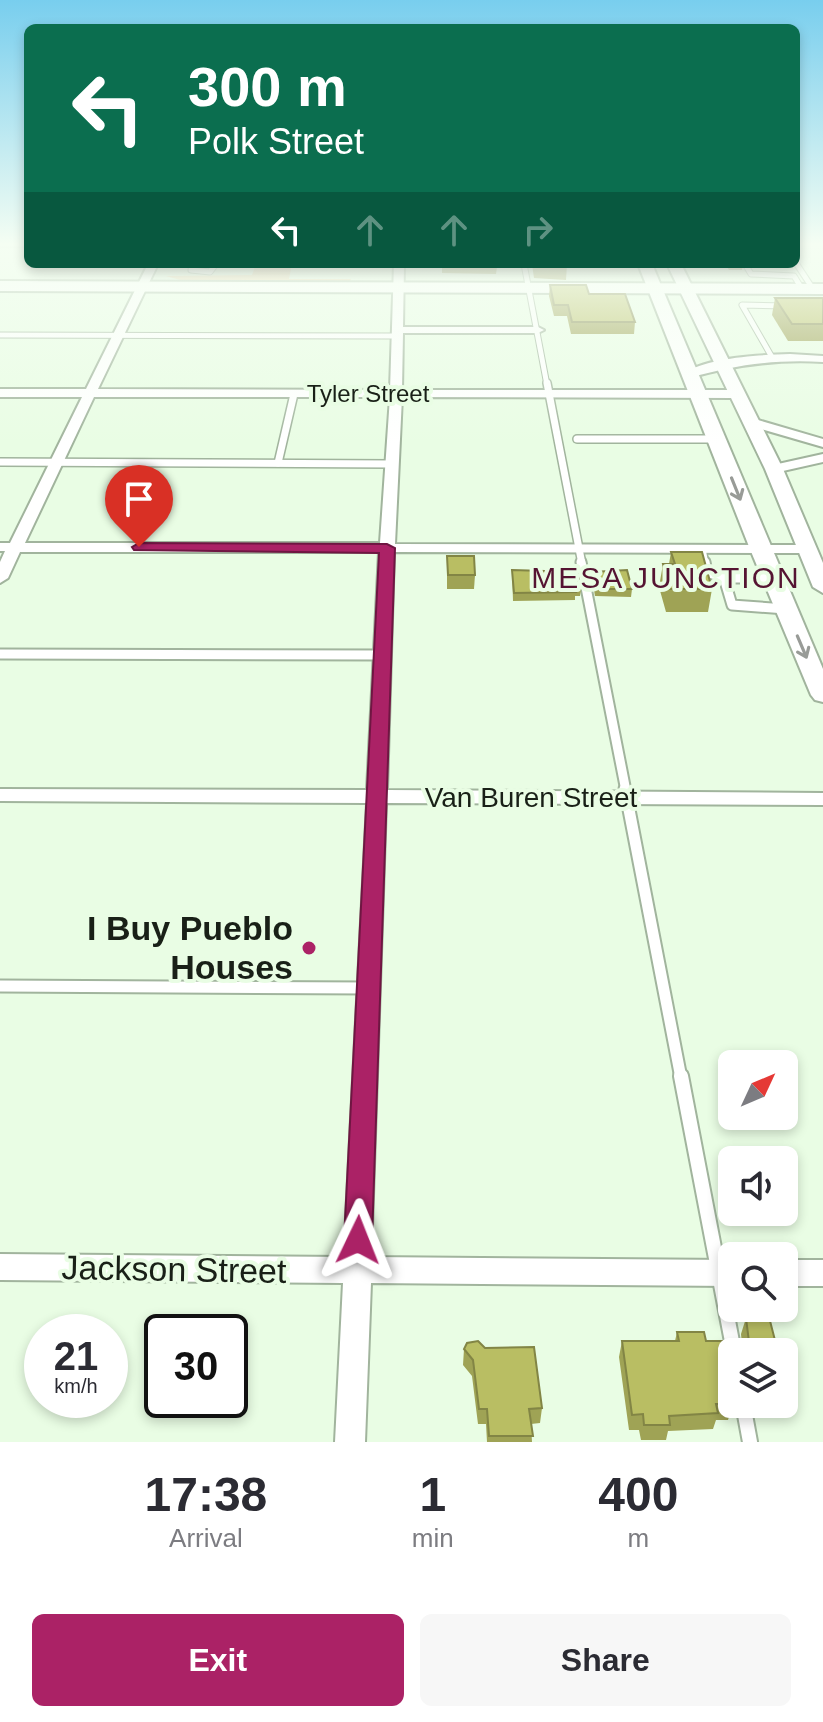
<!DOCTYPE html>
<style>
:root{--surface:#fff;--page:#f7f7f7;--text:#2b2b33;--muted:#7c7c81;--accent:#ab2266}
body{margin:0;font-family:Helvetica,sans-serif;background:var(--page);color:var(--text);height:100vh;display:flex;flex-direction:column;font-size:30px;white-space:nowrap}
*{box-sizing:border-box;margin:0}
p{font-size:26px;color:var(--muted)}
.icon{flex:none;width:44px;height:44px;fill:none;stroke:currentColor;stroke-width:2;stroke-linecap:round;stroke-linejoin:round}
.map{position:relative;height:1442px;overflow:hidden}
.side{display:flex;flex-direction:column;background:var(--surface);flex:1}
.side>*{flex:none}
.guide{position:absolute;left:24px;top:24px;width:776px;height:244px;border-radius:12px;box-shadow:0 4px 12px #0003;background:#0b6e4f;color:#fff;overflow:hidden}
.needle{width:52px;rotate:46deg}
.controls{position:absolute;left:718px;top:1050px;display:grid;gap:16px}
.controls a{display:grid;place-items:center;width:80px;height:80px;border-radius:12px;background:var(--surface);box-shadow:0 4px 12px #0003;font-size:40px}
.speed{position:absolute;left:24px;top:1314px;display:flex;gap:16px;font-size:40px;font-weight:700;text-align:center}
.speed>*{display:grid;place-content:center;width:104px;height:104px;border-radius:50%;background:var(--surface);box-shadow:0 4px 12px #0003;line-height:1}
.speed small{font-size:20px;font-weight:400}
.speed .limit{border:4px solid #111;border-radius:12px;background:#fff;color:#111}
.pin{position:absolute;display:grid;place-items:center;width:68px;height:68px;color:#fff;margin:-82px -34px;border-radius:50% 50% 50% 0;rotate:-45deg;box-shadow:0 0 8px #0007}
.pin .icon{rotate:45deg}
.me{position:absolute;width:88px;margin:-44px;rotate:2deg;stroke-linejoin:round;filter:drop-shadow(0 0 6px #0008)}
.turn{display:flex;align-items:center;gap:28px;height:168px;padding:0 32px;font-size:36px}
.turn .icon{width:104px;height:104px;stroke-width:2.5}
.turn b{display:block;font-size:56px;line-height:68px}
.lanes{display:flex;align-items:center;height:76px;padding:0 32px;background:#0003;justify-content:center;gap:40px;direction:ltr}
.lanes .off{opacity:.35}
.eta{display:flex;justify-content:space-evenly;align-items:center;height:136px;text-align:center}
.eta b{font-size:48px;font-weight:600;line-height:56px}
.primary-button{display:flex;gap:16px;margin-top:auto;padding:16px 32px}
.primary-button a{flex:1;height:92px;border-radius:12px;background:var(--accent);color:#fff;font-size:32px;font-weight:600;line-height:92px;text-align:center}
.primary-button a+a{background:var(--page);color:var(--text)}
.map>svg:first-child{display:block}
</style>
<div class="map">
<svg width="823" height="1442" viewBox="0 0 823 1442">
<rect width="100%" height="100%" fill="#e9fde4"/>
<polygon fill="#f1d5a3" points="256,264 292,264 289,279 351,279 350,281 180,280 166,276 252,275"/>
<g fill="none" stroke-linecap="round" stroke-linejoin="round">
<g stroke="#a1b49d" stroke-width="7">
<g id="lane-far4">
<polyline points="0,244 28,244"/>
<polyline points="796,263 813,289"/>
<polyline points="192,264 191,270 210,272 216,264"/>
<polyline points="524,264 547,385"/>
<polyline points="745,264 751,274 794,276 802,289"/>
<polyline points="0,335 396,336"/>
<polyline points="773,359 742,305 785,306"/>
</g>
</g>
<g stroke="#a1b49d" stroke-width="10">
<g id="lane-far3">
<polyline points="547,383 582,564"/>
<polyline points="577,439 716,439"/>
<polyline points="0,462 392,464"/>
<polyline points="278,463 294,394"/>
<polyline points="702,549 705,564"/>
</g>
</g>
<g stroke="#a1b49d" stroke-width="13">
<g id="lane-far2">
<polyline points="581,562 626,791"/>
<polyline points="705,562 707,572 724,578 732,605 786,609"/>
<polyline points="724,578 773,578"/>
<polyline points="0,654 383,655"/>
</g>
</g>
<g stroke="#a1b49d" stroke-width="15">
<g id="lane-far1">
<polyline points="625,789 681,1078"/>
<polyline points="0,986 369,988"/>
</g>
</g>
<g stroke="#a1b49d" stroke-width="18">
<g id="lane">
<polyline points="681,1076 734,1352"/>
<polyline points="743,1404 750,1442"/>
</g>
</g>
<g stroke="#a1b49d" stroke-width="4">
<g id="street">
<path d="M 148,264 L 158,264 L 98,389 L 390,390 L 394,264 L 404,264 L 403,327 L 538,327 L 544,330 L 538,333 L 403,333 L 402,390 L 736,390 L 742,394 L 736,398 L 402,397 L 395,544 L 808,545 L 815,549 L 808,553 L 394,552 L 387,790 L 823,793 L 823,805 L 386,803 L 371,1257 L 732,1260 L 732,1286 L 371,1283 L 365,1442 L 335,1442 L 343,1283 L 0,1280 L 0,1254 L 344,1257 L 367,803 L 0,801 L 0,789 L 367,790 L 379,552 L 20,552 L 8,578 L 0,583 L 0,562 L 5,551 L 0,551 L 0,543 L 10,543 L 82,397 L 0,397 L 0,389 L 86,389 ZM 94,397 L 390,397 L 380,543 L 25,543 Z"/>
<path d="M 790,354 L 823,356 L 823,362 C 776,359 734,365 689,378 L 683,374 C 707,357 760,355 790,354 Z"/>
<polygon points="751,418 823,439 823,447 747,425 745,422"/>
<polygon points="823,454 823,462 774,473 767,469 769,466"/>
<rect x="784" y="1260" width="39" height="26"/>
</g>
</g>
<g stroke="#a1b49d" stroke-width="4">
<g id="secondary">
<polygon points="638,264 652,264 823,669 823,702 815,700 811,695 750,549"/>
<polygon points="667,264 681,264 783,469 823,563 823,593 813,587 765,469"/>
</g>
</g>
<g stroke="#a1b49d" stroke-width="4">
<polygon id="primary" points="0,281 823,284 823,294 0,291"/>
</g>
<use href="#lane-far4" stroke="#fff" stroke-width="5"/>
<use href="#lane-far3" stroke="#fff" stroke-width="7"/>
<use href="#lane-far2" stroke="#fff" stroke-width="9"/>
<use href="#lane-far1" stroke="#fff" stroke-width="11"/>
<use href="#lane" stroke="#fff" stroke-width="14"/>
<use href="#street" fill="#fff" fill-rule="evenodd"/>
<use href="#secondary" fill="#fff" fill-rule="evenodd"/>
<use href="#primary" fill="#fff" fill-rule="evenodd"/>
</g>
<g fill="#9fa355">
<polygon points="330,264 362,264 362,266 331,266"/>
<polygon points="442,264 514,264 514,267 497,267 496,274 442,273"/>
<polygon points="532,264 567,264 566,280 534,278"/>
<polygon points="725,264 743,264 742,270 729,270"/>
<polygon points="550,285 589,294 635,322 634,334 571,334 567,316 554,316 549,296"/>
<polygon points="775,298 823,298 823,341 788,341 772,315"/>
<polygon points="671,552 712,589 708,612 666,612 659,587 663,564 669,564"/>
<polygon points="447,556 475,575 474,589 447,589"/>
<polygon points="512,570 581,589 580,596 575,596 575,600 513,601"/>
<polygon points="593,572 632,589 631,597 595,596 592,579"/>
<polygon points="746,1318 778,1352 732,1352 732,1404 733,1404 728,1420 716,1420 713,1429 668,1431 666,1440 641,1440 639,1430 629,1430 619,1357 622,1341 675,1341 677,1332 706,1341 740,1346 742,1345 741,1334"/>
<polygon points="464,1349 542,1408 540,1423 531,1424 532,1442 487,1442 486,1424 478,1424 472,1376 463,1365"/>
</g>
<g fill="#b9be63" stroke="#828545" stroke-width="2">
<polygon points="550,285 586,285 589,294 625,294 635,322 572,322 568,305 554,305"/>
<polygon points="775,298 823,298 823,324 792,324"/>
<polygon points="671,552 702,552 712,589 670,589 663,564 675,564"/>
<polygon points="447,556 474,556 475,575 448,575"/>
<polygon points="512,570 577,572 581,589 575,589 576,592 514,593"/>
<polygon points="627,570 632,589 596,589 593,572"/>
<polygon points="769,1317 778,1352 732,1352 732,1380 729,1380 732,1404 733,1404 716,1404 718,1413 669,1416 670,1425 644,1425 643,1414 632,1415 622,1341 679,1341 677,1332 704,1332 706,1341 731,1341 740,1346 749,1342 746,1318"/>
<polygon points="478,1341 485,1348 534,1347 542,1408 529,1409 533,1436 489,1436 487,1409 479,1409 473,1360 464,1349 467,1343"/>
</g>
<defs><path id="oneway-shaft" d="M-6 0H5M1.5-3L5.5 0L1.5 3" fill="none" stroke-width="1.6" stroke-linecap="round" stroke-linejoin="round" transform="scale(2)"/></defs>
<g stroke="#989b97">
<use href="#oneway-shaft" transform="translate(736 489) rotate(68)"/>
<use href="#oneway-shaft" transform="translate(802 647) rotate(67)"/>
</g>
<linearGradient id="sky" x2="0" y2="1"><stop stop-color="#78ceee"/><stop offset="0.55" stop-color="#f5fef3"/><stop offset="1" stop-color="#f5fef3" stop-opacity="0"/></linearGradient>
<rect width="823" height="444" fill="url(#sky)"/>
<polygon fill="#ab2266" stroke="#6f1642" stroke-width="2" points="139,543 387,544 395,548 372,1240 368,1249 358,1253 348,1249 344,1240 379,553 134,550 132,547"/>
<circle fill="#ab2266" stroke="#e9fde4" stroke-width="3" cx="309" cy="948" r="8"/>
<g text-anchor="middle" stroke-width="8" stroke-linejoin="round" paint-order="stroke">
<g font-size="24" fill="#192017" stroke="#e9fde4">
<text x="368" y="402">Tyler Street</text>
</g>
<g font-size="28" fill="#192017" stroke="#e9fde4">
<text x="531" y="807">Van Buren Street</text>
</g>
<g font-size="30" letter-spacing="2" fill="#551432" stroke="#e9fde4">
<text x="666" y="588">MESA JUNCTION</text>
</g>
<g font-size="34" font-weight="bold" fill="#192017" stroke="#e9fde4" text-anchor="end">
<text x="293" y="940">I Buy Pueblo<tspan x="293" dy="39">Houses</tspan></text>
</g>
<g font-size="34" fill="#192017" stroke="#e9fde4">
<text transform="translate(174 1269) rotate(1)" y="12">Jackson Street</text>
</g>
</g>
</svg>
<div class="controls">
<a><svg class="needle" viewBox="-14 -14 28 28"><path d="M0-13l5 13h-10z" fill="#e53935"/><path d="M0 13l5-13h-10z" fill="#7c7c81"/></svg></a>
<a><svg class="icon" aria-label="sound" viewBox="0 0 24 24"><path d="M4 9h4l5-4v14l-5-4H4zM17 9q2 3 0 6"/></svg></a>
<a><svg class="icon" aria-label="search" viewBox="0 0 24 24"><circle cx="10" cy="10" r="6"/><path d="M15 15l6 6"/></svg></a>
<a><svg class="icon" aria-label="layers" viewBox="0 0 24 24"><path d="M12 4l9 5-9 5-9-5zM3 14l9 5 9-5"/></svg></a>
</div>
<div class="speed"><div>21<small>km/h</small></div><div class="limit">30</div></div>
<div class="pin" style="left:139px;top:547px;background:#d93025"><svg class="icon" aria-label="arrive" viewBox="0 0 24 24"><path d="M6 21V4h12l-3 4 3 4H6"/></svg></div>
<svg class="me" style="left:358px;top:1240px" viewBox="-20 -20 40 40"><path d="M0-17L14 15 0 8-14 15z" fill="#ab2266" stroke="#fff" stroke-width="4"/></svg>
<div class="guide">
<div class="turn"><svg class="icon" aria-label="left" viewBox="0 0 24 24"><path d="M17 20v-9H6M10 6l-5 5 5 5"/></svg><div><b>300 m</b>Polk Street</div></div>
<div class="lanes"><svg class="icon" aria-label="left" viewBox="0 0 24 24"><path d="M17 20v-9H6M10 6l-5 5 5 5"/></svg><svg class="icon off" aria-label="ahead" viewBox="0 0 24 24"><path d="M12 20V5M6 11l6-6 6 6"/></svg><svg class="icon off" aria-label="ahead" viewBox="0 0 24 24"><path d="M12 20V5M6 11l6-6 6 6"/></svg><svg class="icon off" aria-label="right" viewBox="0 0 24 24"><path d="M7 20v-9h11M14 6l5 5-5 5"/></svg></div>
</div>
</div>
<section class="side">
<div class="eta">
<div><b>17:38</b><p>Arrival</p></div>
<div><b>1</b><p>min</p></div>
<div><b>400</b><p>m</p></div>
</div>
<div class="primary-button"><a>Exit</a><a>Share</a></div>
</section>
